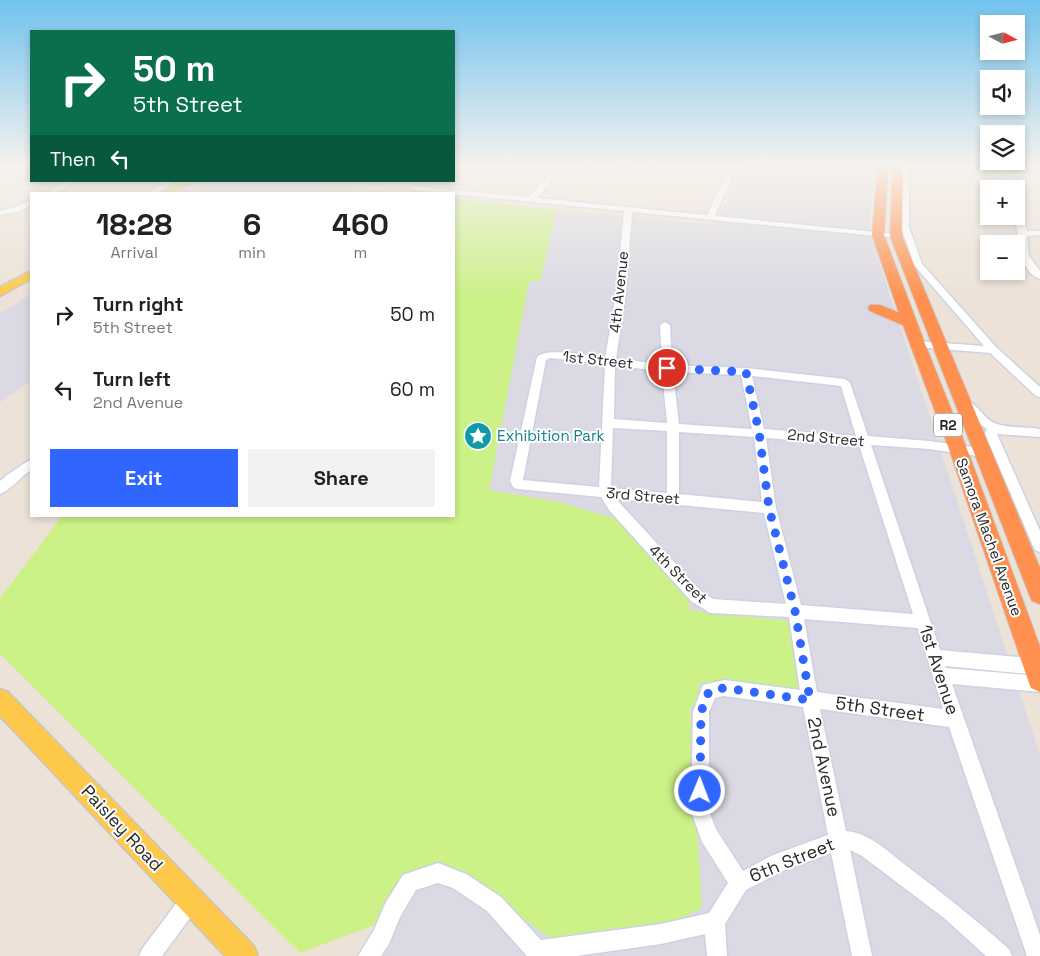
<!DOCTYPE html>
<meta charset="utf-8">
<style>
:root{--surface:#fff;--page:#f2f2f2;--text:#222;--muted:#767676;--accent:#3165ff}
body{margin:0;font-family:"Space Grotesk",sans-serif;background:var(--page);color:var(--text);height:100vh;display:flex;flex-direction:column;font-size:19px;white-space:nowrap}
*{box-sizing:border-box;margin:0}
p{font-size:16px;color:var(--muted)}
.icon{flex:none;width:28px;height:28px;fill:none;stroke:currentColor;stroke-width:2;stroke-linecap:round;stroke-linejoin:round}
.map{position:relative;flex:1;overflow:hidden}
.drawer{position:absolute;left:30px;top:192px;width:425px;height:325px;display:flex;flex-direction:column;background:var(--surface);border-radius:0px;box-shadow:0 2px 8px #0003}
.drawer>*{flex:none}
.top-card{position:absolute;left:30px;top:30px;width:425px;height:152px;border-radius:0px;box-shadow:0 2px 8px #0003;background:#0b6e4f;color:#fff;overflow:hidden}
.needle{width:32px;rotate:97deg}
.controls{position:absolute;left:980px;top:15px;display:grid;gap:10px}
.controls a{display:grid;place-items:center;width:45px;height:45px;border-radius:0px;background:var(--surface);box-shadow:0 2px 8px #0003;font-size:25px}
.pin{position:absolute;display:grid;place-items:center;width:42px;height:42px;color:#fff;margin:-21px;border:2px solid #fff;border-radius:50%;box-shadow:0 1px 5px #0007}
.me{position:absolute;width:55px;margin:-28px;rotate:1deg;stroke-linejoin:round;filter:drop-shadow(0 0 4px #0008)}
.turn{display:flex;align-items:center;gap:18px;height:105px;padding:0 20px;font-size:22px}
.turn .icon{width:65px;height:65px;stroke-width:2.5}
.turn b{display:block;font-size:35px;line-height:42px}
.then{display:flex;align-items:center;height:48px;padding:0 20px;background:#0003;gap:10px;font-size:19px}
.eta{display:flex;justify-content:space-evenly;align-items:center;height:85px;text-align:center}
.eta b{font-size:30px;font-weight:600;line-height:35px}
.cta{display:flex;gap:10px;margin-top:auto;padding:10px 20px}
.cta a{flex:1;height:58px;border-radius:0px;background:var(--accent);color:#fff;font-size:20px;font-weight:600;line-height:58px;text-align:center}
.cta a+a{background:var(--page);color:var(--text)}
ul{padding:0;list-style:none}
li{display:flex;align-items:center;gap:15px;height:75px;padding:0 20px}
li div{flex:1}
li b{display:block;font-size:19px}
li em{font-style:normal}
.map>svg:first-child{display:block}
</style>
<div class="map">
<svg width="1040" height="956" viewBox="0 0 1040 956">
<rect width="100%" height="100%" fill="#ece2d7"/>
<g fill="#dbd9e3">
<polygon points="745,166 874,166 869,231 1040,755 1040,956 380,956 409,876 702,908 690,706 700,709 690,610 558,502 489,490 529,281 540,281 557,210 715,225"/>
<polygon points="209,181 306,181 403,194 190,194"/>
<polygon points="31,294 31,381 0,402 0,314"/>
</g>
<polygon fill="#cbf187" points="454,199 557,210 540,281 529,281 489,490 558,502 620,520 688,592 690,610 790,621 803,693 698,684 700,709 690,707 702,908 640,940 587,944 549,937 466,878 409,876 380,923 300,953 0,654 0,598 62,516 454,516"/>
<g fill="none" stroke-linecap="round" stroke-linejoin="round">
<g stroke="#ccd2e3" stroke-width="3">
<g id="minor">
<path d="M 557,166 L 564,166 L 537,198 L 707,215 L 730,166 L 737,166 L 715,216 L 896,234 L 900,236 L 896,238 L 632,212 L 626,294 L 616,359 L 662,364 L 660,325 L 665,322 L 670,325 L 672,365 L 746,368 L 845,379 L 850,383 L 868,436 L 929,441 L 988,449 L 990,452 L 984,457 L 929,449 L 871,445 L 940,650 L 1040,659 L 1040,675 L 945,666 L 946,668 L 1040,676 L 1040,692 L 952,684 L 1040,935 L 1040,956 L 1027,956 L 949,727 L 820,709 L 846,831 C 870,833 890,853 908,867 C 943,893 976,920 1009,949 L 1012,956 L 986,956 L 944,918 L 862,856 L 850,850 L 872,956 L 852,956 L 831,853 L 785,870 L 746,890 L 725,924 L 727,956 L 707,956 L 705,934 L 661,944 L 576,956 L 527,956 L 487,911 L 453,888 L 438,883 L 416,890 L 400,917 L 389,944 L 381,956 L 358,956 L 374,930 L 385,904 L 403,875 L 438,863 L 466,874 L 501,897 L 541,940 L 661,924 L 709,913 L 728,883 L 702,842 L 691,811 L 693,712 L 703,685 L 724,680 L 800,690 L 789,617 L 710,613 L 691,601 L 609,510 L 601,497 L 517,489 L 513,487 L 510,481 L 537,357 C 547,347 591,356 605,358 L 616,294 L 624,211 L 412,190 L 408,188 L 412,186 L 529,197 ZM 550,358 L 605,364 L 599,487 L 523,480 L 546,360 ZM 615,366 L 662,371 L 667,423 L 614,419 ZM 673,372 L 741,375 L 752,429 L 679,424 ZM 752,376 L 841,386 L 856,436 L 764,429 ZM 613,428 L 667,431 L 667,493 L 611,488 ZM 679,432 L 754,437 L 762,502 L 679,494 ZM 766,438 L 859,445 L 913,614 L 801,605 L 776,508 ZM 616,499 L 764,513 L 786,604 L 713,599 L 701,591 ZM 804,619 L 918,628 L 943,709 L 817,692 ZM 724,696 L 803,707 L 828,835 L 773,855 L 743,871 L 716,829 L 709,811 L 709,712 L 715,698 Z"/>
<polygon points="582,166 625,168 652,166 625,172"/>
<polygon points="901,166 909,166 909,227 922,264 997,348 1040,387 1040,397 1036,396 990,353 917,347 912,344 917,341 984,346 914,265 901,227"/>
<polygon points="1002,166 1009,166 1015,189 1007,189"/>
<polygon points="66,181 75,181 54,194 44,194"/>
<polygon points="166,181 175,181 157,194 147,194"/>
<polygon points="31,200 31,205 21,211 0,215 0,211 15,207"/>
<path d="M 1016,208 L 1020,210 L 1027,231 L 1040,231 L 1040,235 L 1027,236 L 1029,256 L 1040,271 L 1040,279 C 1017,271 1020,236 1014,216 L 1016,216 Z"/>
<path d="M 966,400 C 978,404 984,420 997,424 C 1009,428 1027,427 1040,429 L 1040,437 L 997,434 L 1040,531 L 1040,552 L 1035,550 L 1033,546 L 985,434 L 987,429 L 976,422 L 960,404 Z"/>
<path d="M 31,459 L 31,470 C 22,476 9,491 0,494 L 0,481 L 7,475 Z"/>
<polygon points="191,890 198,893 201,900 198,907 162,956 139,956 142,949 184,893"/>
</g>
</g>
<g stroke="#c7c7c7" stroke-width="3">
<g id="major">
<polygon points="180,181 192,181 174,194 162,194"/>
<polygon points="31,271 31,279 0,296 0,287"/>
<polygon points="0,689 8,692 254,946 258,956 225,956 0,716"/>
</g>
</g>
<g stroke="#c7c7c7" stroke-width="2">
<g id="highway">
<polygon points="878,166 888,166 884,235 925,344 967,449 1040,647 1040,692 1031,688 1028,680 949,449 903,325 870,311 868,308 870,305 880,305 899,313 872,235"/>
<polygon points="893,166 903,166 902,236 1040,568 1040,604 1032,601 1029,594 890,236"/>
</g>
</g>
<use href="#minor" fill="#fff" fill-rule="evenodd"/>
<use href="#major" fill="#fec84a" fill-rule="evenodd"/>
<use href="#highway" fill="#ff904f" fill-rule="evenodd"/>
</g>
<linearGradient id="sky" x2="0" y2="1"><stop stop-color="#71c3ef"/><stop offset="0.55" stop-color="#f6f2ed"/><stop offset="1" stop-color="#f6f2ed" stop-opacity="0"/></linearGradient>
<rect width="1040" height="300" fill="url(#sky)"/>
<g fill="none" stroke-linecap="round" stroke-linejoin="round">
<polyline stroke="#3165ff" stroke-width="9" stroke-dasharray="0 16.2" points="667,368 746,372 759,432 769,508 795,611 810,700 724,688 709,691 701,712 700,791"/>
</g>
<defs>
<g id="sight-disc" transform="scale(1.4375)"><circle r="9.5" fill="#0f9aa8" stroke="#fff"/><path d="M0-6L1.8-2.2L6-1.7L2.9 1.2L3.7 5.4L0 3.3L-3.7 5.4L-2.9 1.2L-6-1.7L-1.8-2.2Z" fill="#fff"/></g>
</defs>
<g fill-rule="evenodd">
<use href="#sight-disc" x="478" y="436"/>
</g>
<g text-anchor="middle" stroke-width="4" stroke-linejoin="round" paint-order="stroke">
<rect fill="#fff" stroke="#686868" stroke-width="1" x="934" y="413.5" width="28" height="23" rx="4"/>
<g font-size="14" font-weight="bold" fill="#272727">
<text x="948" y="430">R2</text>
</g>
<g font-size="15" fill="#272727" stroke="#fff">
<text transform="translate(619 292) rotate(-84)" y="5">4th Avenue</text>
<text transform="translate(598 360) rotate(6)" y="5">1st Street</text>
<text transform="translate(826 438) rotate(5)" y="5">2nd Street</text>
<text transform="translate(643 496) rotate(5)" y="5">3rd Street</text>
<text transform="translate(989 537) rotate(70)" y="5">Samora Machel Avenue</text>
<text transform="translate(678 574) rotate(45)" y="5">4th Street</text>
</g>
<g font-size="15" fill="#0d838f" stroke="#fff" text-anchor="start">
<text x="497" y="441">Exhibition Park</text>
</g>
<g font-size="18" fill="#272727" stroke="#fff">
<text transform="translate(939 670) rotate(72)" y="6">1st Avenue</text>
<text transform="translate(880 709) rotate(8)" y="6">5th Street</text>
<text transform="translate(824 767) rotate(78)" y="6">2nd Avenue</text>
<text transform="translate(122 828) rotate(47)" y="6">Paisley Road</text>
<text transform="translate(792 860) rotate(-22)" y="6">6th Street</text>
</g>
</g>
</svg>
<div class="controls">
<a><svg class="needle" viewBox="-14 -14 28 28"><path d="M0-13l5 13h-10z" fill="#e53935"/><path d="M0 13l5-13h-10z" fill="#767676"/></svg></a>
<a><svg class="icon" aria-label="sound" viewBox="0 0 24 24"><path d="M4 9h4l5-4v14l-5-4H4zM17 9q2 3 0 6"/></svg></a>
<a><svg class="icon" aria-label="layers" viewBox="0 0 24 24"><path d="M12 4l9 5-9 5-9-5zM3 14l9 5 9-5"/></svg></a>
<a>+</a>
<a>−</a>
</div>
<div class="pin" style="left:667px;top:368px;background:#d93025"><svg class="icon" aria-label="arrive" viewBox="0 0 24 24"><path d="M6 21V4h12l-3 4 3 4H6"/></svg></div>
<svg class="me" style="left:700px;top:791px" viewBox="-20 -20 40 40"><circle r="17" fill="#3165ff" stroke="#fff" stroke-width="3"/><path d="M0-11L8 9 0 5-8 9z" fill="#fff"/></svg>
<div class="top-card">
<div class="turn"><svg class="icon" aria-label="right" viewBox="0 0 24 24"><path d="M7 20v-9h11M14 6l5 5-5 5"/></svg><div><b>50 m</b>5th Street</div></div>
<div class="then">Then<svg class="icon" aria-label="left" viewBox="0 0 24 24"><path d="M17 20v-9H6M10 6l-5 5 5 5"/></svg></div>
</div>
<section class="drawer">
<div class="eta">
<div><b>18:28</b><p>Arrival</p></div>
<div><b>6</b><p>min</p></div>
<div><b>460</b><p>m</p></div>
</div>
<ul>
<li><svg class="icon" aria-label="right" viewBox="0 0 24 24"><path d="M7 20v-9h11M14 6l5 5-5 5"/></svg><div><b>Turn right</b><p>5th Street</p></div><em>50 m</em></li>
<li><svg class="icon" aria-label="left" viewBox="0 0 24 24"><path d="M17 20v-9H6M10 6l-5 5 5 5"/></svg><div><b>Turn left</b><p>2nd Avenue</p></div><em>60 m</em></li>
</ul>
<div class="cta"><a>Exit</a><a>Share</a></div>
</section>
</div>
